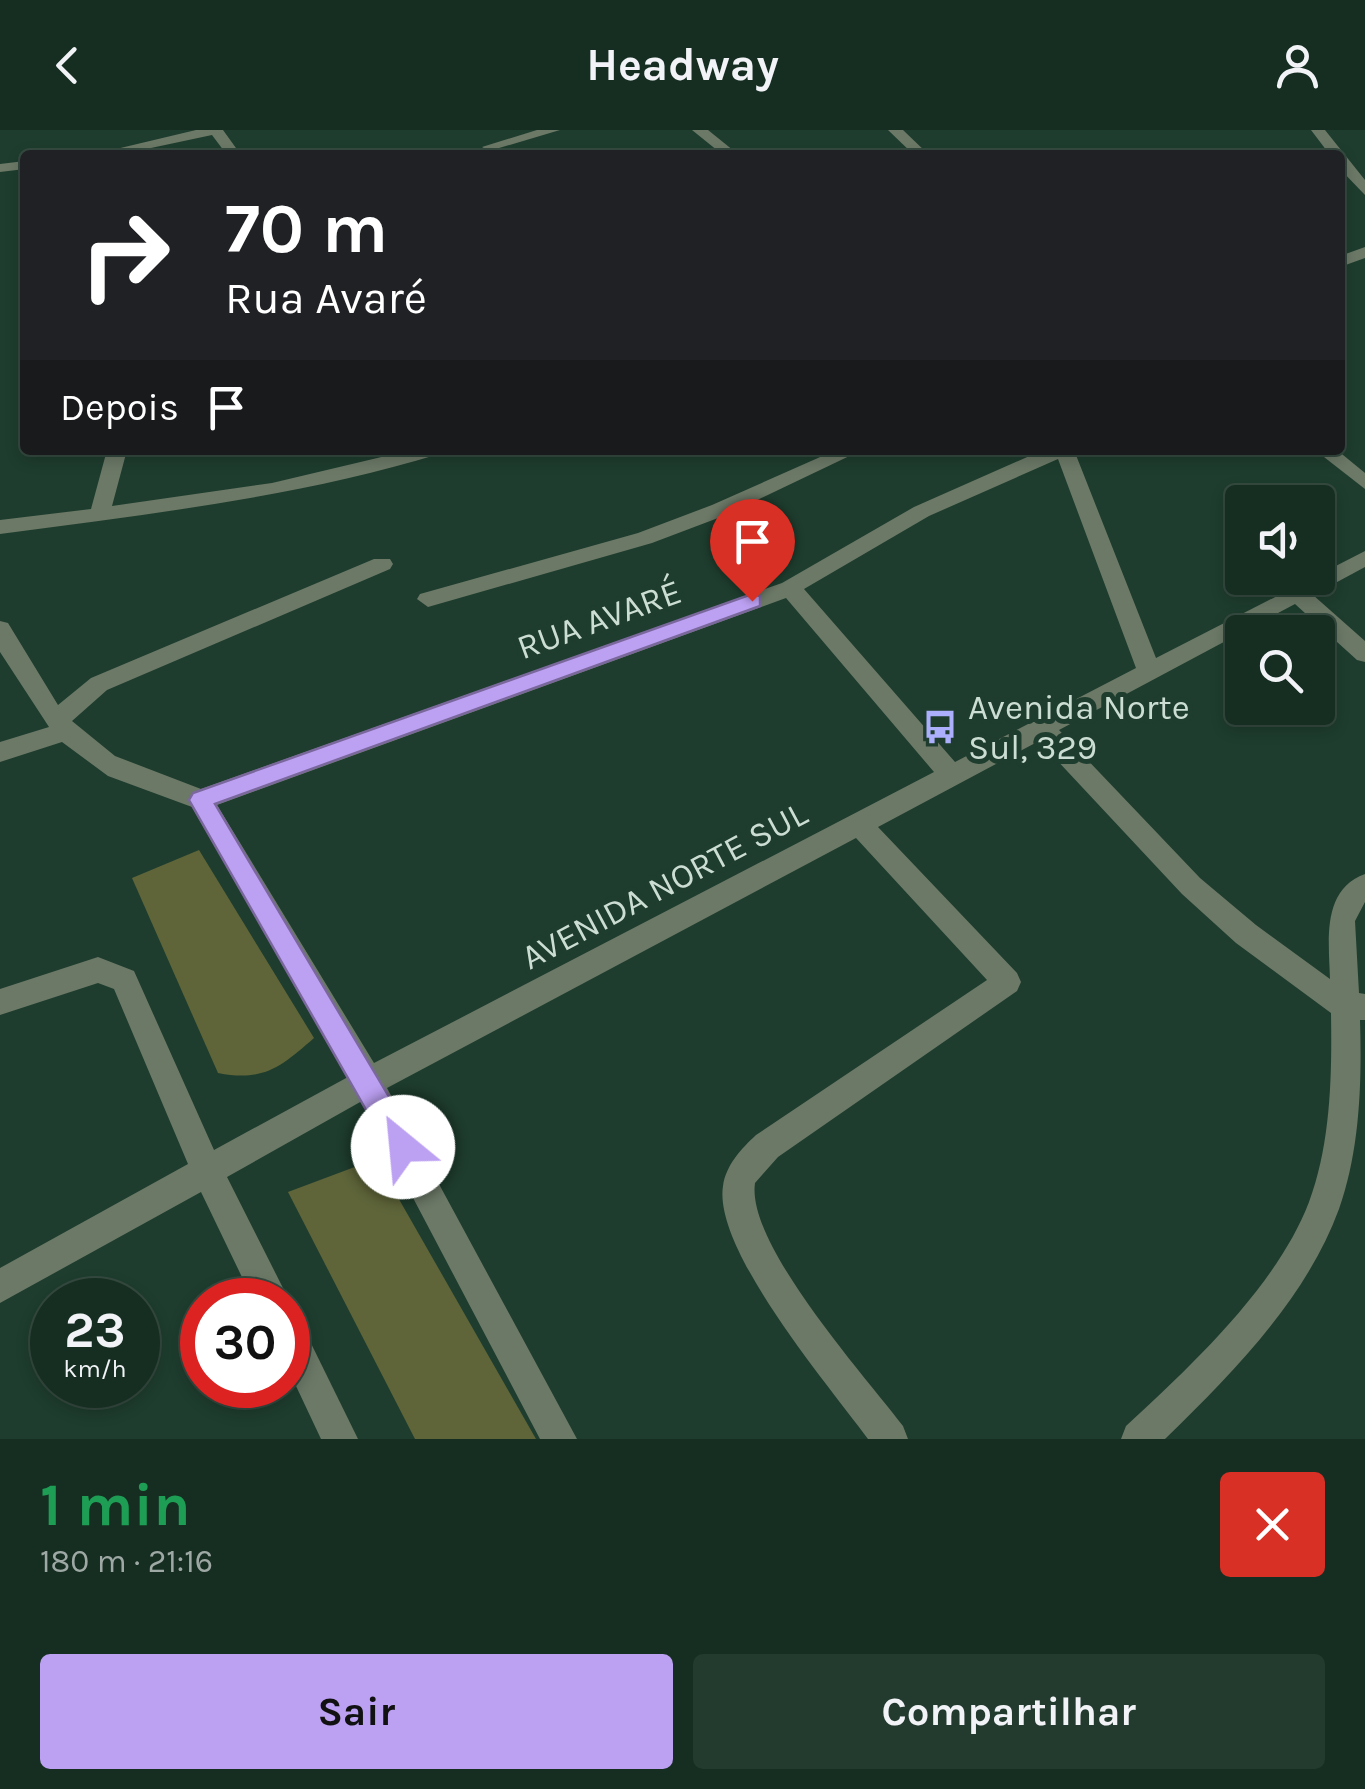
<!DOCTYPE html>
<html lang="pt">
<meta charset="utf-8">
<style>
:root{--surface:#162e22;--page:#233a2f;--text:#f1f3f6;--muted:#9ea8a5;--line:#354a40;--accent:#bca0f2}
body{margin:0;font-family:Karla,sans-serif;background:var(--page);color:var(--text);height:100vh;display:flex;flex-direction:column;font-size:38px;white-space:nowrap}
*{box-sizing:border-box;margin:0}
p{font-size:32px;color:var(--muted)}
.icon{flex:none;width:55px;height:55px;fill:none;stroke:currentColor;stroke-width:2;stroke-linecap:round;stroke-linejoin:round}
.map{position:relative;height:1309px;overflow:hidden}
.drawer{display:flex;flex-direction:column;background:var(--surface);flex:1}
.drawer>*{flex:none}
.top-card{position:absolute;left:20px;top:20px;width:1325px;height:305px;border-radius:10px;box-shadow:0 5px 15px #0003,0 0 0 2px var(--line);background:#202124;color:#fff;overflow:hidden}
.controls{position:absolute;left:1225px;top:355px;display:grid;gap:20px}
.controls a{display:grid;place-items:center;width:110px;height:110px;border-radius:10px;background:var(--surface);box-shadow:0 5px 15px #0003,0 0 0 2px var(--line);font-size:50px}
.speed{position:absolute;left:30px;top:1148px;display:flex;gap:20px;font-size:50px;font-weight:700;text-align:center}
.speed>*{display:grid;place-content:center;width:130px;height:130px;border-radius:50%;background:var(--surface);box-shadow:0 5px 15px #0003,0 0 0 2px var(--line);line-height:1}
.speed small{font-size:25px;font-weight:400}
.speed .limit{border:15px solid #d22;background:#fff;color:#111}
.pin{position:absolute;display:grid;place-items:center;width:85px;height:85px;color:#fff;margin:-102px -42px;border-radius:50% 50% 50% 0;rotate:-45deg;box-shadow:0 0 10px #0007}
.pin .icon{rotate:45deg}
.me{position:absolute;width:110px;margin:-55px;rotate:332deg;stroke-linejoin:round;filter:drop-shadow(0 0 8px #0008)}
.turn{display:flex;align-items:center;gap:35px;height:210px;padding:0 40px;font-size:45px}
.turn .icon{width:130px;height:130px;stroke-width:2.5}
.turn b{display:block;font-size:70px;line-height:85px}
.then{display:flex;align-items:center;height:95px;padding:0 40px;background:#0003;gap:20px;font-size:38px}
.round{display:grid;place-items:center;flex:none;width:105px;height:105px;border-radius:10px;background:var(--page)}
.head{display:flex;align-items:center;justify-content:space-between;height:170px;padding:0 40px}
h1{font-size:60px;font-weight:700;line-height:75px;color:#1e9e55}
.primary-button{display:flex;gap:20px;margin-top:auto;padding:20px 40px}
.primary-button a{flex:1;height:115px;border-radius:10px;background:var(--accent);color:#111;font-size:40px;font-weight:700;line-height:115px;text-align:center}
.primary-button a+a{background:var(--page);color:var(--text)}
header{display:flex;justify-content:space-between;align-items:center;height:130px;padding:0 40px;background:var(--surface);font-size:45px;font-weight:700}
.map>svg:first-child{display:block}
</style>
<header><svg class="icon" aria-label="back" viewBox="0 0 24 24"><path d="M15 5l-7 7 7 7"/></svg>Headway<svg class="icon" aria-label="person" viewBox="0 0 24 24"><circle cx="12" cy="8" r="4"/><path d="M4 21q1-7 8-7t8 7"/></svg></header>
<div class="map">
<svg width="1365" height="1309" viewBox="0 0 1365 1309">
<rect width="100%" height="100%" fill="#1e3d2e"/>
<g fill="#5f6539">
<path d="M 199,720 L 314,908 C 281,937 263,952 218,943 L 132,748 Z"/>
<polygon points="376,1029 536,1309 415,1309 288,1062"/>
</g>
<g fill="none" stroke-linecap="round" stroke-linejoin="round">
<g fill="#6c7967" fill-rule="evenodd">
<polygon points="196,0 223,0 241,25 227,25 212,5 118,25 91,25"/>
<polygon points="537,0 560,0 489,21 482,17"/>
<polygon points="692,0 708,0 739,25 723,25"/>
<polygon points="888,0 903,0 929,25 914,25"/>
<polygon points="1311,0 1325,0 1365,50 1365,65 1340,39 1340,25 1330,25"/>
<polygon points="25,31 25,39 0,42 0,34"/>
<polygon points="1365,117 1365,128 1340,137 1340,126"/>
<path d="M 107,320 L 127,320 L 112,376 L 272,353 L 411,320 L 442,320 L 439,324 C 295,368 148,384 0,404 L 0,390 L 91,379 Z"/>
<polygon points="836,320 862,320 726,385 652,413 428,477 417,469 420,464 638,403 712,375"/>
<path d="M 1043,320 L 1074,320 L 1156,528 L 1365,421 L 1365,437 L 1313,465 L 1365,511 L 1365,532 L 1357,530 L 1295,474 L 1059,600 L 1200,748 L 1256,795 L 1330,849 C 1329,812 1321,760 1365,744 L 1365,772 L 1355,791 L 1359,863 L 1365,864 L 1365,890 L 1360,890 C 1362,952 1360,1020 1339,1079 C 1306,1169 1232,1244 1165,1309 L 1121,1309 L 1126,1296 C 1191,1236 1277,1156 1309,1072 C 1331,1013 1332,945 1331,883 L 1236,813 L 1182,764 L 1039,611 L 878,697 L 1017,843 L 1021,852 L 1017,861 L 778,1027 L 755,1053 C 746,1114 865,1246 903,1296 L 908,1309 L 868,1309 C 830,1257 713,1120 723,1056 C 726,1035 741,1019 756,1005 L 987,850 L 856,708 L 387,958 L 577,1309 L 540,1309 L 362,971 L 227,1047 L 283,1158 L 288,1170 L 288,1171 L 253,1170 L 201,1062 L 0,1173 L 0,1138 L 188,1034 L 114,859 L 98,853 L 0,885 L 0,859 L 98,827 L 134,841 L 214,1020 L 348,947 L 192,677 L 108,646 L 62,612 L 0,632 L 0,612 L 49,597 L 0,522 L 0,491 L 8,493 L 58,575 L 91,548 L 374,429 L 390,429 L 393,434 L 390,439 L 107,560 L 72,591 L 115,626 L 201,659 L 782,453 L 914,377 ZM 1058,329 L 1136,538 L 955,632 L 804,459 L 929,386 ZM 786,468 L 934,642 L 374,933 L 217,675 Z"/>
<polygon points="1315,320 1337,320 1365,343 1365,359"/>
<polygon points="288,1186 300,1191 358,1309 321,1309 288,1239"/>
</g>
</g>
<polygon fill="#bca0f2" stroke="#7a689d" stroke-width="2.5" points="752,464 760,466 760,476 215,674 413,1007 417,1017 413,1027 403,1031 393,1027 189,670 193,663"/>
<defs>
<g id="bus-bare" transform="scale(2.7)"><path d="M-5-6H5V4H4V6H2V4H-2V6H-4V4H-5ZM-3.5-4V0h7V-4ZM-3.5 1.2v1.5H-2V1.2ZM2 1.2v1.5H3.5V1.2Z" fill="#acaffb" stroke="#1e3d2e" stroke-width="2.5" paint-order="stroke"/></g>
</defs>
<g fill-rule="evenodd">
<use href="#bus-bare" x="940" y="597"/>
</g>
<g text-anchor="middle" stroke-width="10" stroke-linejoin="round" paint-order="stroke">
<g font-size="35" fill="#ccded4" stroke="#1e3d2e">
<text transform="translate(599 489) rotate(-20)" y="12">RUA AVARÉ</text>
<text transform="translate(664 755) rotate(-28)" y="12">AVENIDA NORTE SUL</text>
</g>
<g font-size="35" fill="#ccded4" stroke="#1e3d2e" text-anchor="start">
<text x="968" y="589">Avenida Norte<tspan x="968" dy="40">Sul, 329</tspan></text>
</g>
</g>
</svg>
<div class="controls">
<a><svg class="icon" aria-label="sound" viewBox="0 0 24 24"><path d="M4 9h4l5-4v14l-5-4H4zM17 9q2 3 0 6"/></svg></a>
<a><svg class="icon" aria-label="search" viewBox="0 0 24 24"><circle cx="10" cy="10" r="6"/><path d="M15 15l6 6"/></svg></a>
</div>
<div class="speed"><div>23<small>km/h</small></div><div class="limit">30</div></div>
<div class="pin" style="left:752px;top:471px;background:#d93025"><svg class="icon" aria-label="arrive" viewBox="0 0 24 24"><path d="M6 21V4h12l-3 4 3 4H6"/></svg></div>
<svg class="me" style="left:403px;top:1017px" viewBox="-20 -20 40 40"><circle r="19" fill="#fff"/><path d="M0-13L10 11 0 6-10 11z" fill="#bca0f2"/></svg>
<div class="top-card">
<div class="turn"><svg class="icon" aria-label="right" viewBox="0 0 24 24"><path d="M7 20v-9h11M14 6l5 5-5 5"/></svg><div><b>70 m</b>Rua Avaré</div></div>
<div class="then">Depois<svg class="icon" aria-label="arrive" viewBox="0 0 24 24"><path d="M6 21V4h12l-3 4 3 4H6"/></svg></div>
</div>
</div>
<section class="drawer">
<div class="head"><div><h1>1 min</h1><p>180 m · 21:16</p></div><a class="round" style="background:#d93025;color:#fff"><svg class="icon" aria-label="close" viewBox="0 0 24 24"><path d="M6 6l12 12M18 6L6 18"/></svg></a></div>
<div class="primary-button"><a>Sair</a><a>Compartilhar</a></div>
</section>
